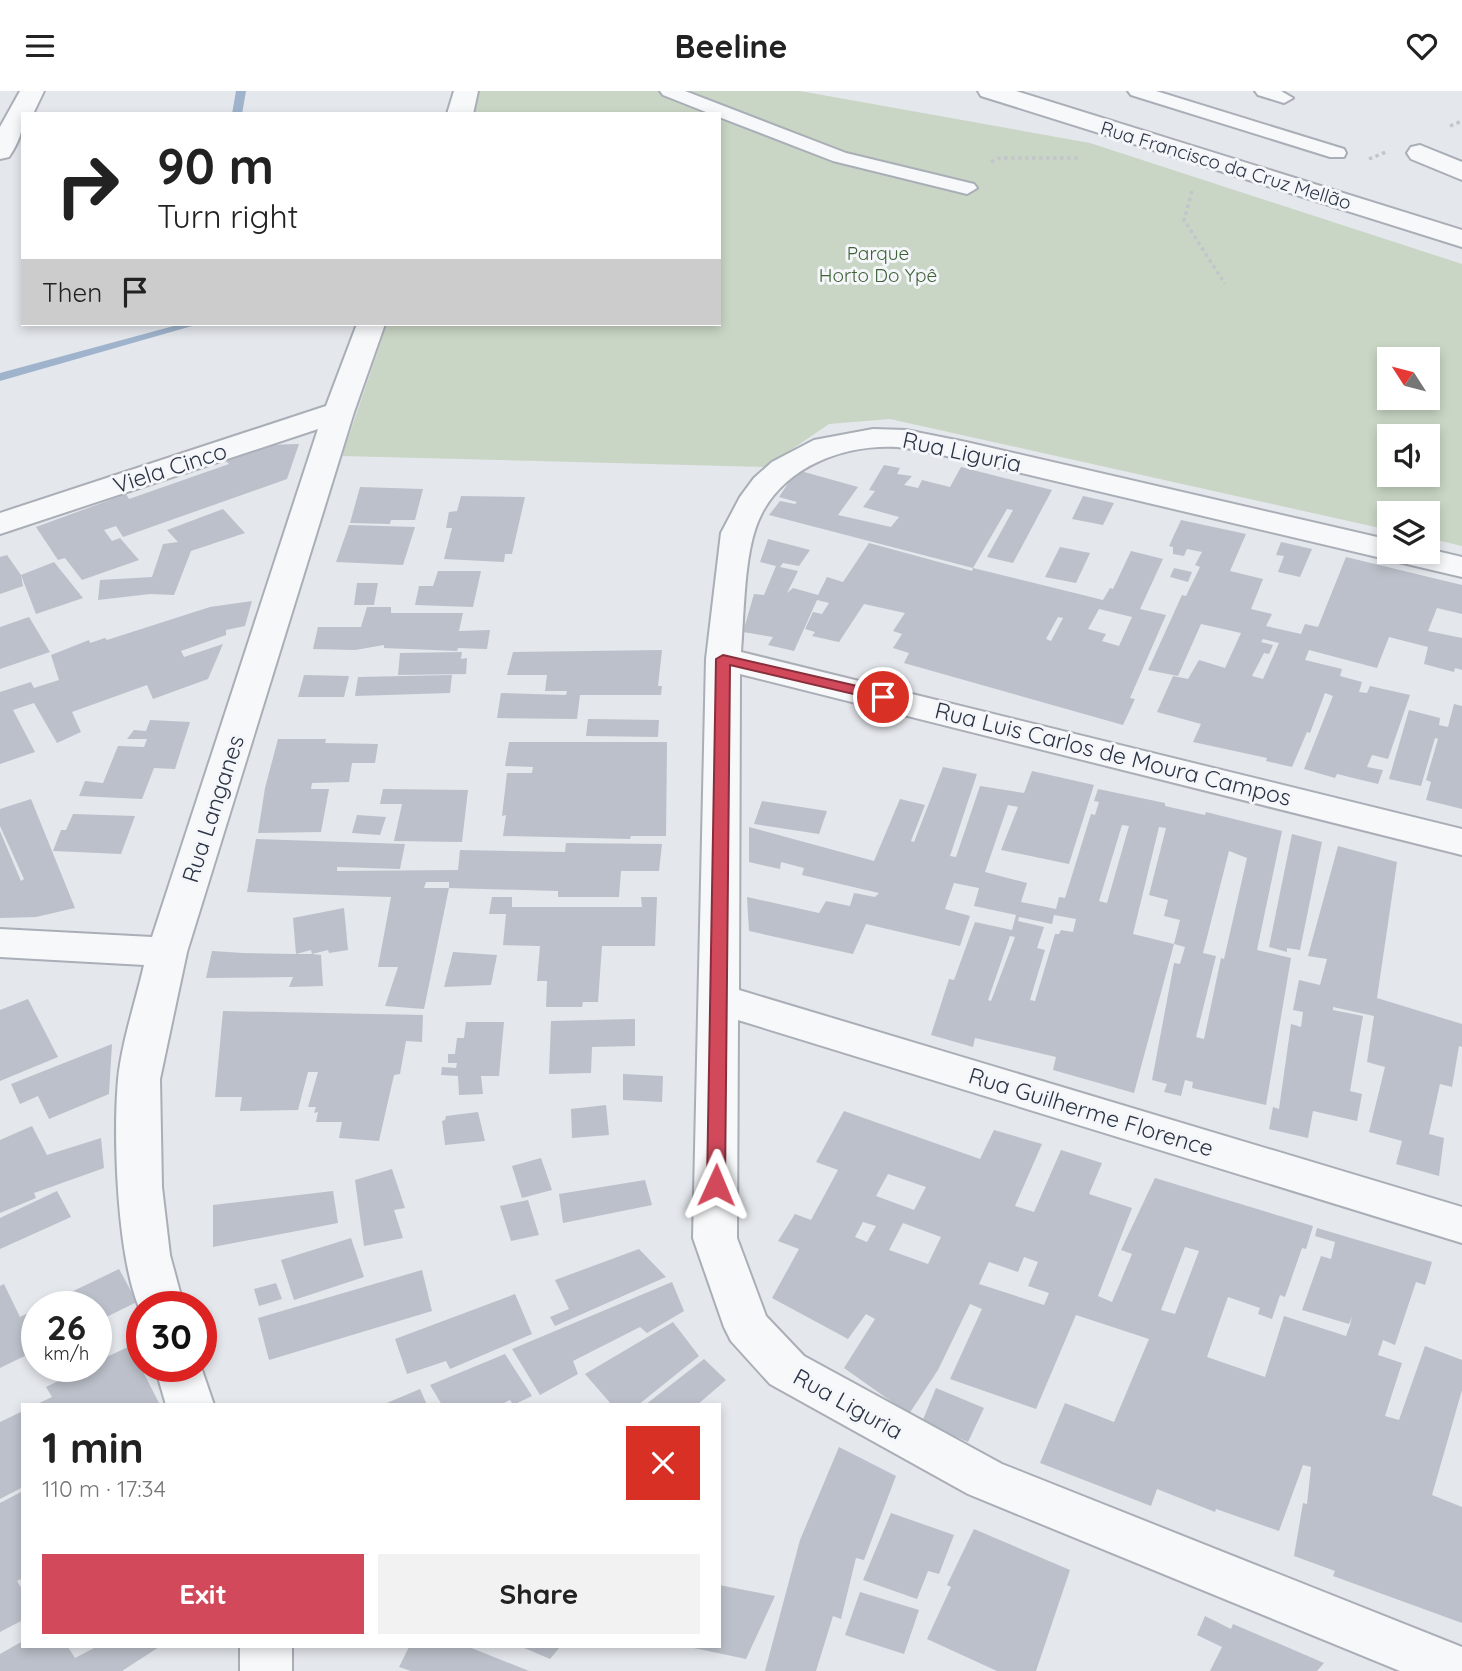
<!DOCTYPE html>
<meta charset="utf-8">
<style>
:root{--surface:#fff;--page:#f2f2f2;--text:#222;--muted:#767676;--accent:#d1495b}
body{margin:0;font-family:Quicksand,sans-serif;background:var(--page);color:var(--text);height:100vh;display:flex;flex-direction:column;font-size:26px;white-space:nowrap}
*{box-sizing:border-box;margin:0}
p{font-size:23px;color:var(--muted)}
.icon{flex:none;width:38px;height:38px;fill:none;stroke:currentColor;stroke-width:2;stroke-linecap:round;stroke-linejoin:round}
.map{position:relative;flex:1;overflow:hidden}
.sheet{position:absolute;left:21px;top:1312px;width:700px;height:245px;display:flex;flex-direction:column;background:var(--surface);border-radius:0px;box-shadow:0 4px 10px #0003}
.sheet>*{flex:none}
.top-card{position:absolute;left:21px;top:21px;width:700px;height:214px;border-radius:0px;box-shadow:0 4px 10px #0003;background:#fff;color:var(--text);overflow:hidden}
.needle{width:46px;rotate:306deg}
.buttons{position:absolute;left:1377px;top:256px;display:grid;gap:14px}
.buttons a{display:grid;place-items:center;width:63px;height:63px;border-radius:0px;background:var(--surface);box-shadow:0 4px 10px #0003;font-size:35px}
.speed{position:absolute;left:21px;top:1200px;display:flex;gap:14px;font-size:35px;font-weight:700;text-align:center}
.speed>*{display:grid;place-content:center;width:91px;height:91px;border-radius:50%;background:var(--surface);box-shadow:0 4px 10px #0003;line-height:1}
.speed small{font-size:18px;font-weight:400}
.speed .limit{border:10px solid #d22;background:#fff;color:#111}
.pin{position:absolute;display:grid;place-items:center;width:60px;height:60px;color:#fff;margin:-30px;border:4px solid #fff;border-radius:50%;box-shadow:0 2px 7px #0007}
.me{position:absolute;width:77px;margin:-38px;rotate:1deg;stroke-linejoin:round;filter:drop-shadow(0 0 5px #0008)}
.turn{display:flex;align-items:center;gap:24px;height:147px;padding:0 21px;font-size:32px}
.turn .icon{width:91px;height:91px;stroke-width:2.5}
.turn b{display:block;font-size:49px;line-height:60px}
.then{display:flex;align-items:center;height:66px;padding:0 21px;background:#0003;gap:14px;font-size:26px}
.round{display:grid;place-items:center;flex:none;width:74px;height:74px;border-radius:0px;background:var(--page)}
.summary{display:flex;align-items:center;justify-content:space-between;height:119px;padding:0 21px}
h1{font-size:42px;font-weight:700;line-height:52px}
.action{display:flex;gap:14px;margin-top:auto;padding:14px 21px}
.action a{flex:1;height:80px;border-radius:0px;background:var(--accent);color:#fff;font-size:28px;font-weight:700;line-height:80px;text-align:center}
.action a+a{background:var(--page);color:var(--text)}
header{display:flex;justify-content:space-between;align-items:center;height:91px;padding:0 21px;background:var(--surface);font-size:32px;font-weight:700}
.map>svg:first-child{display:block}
</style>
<header><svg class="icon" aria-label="menu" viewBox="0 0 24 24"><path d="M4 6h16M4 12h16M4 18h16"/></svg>Beeline<svg class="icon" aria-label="heart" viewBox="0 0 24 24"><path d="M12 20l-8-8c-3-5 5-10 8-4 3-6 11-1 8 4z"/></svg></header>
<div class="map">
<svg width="1462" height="1580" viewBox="0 0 1462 1580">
<rect width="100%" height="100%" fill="#e4e7ec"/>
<path fill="#c9d6c5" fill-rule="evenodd" d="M 472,0 L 800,0 L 1090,52 L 1462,173 L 1462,455 L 1428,447 L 1428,422 L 1390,422 L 1389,439 L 890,328 L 829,333 L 766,376 L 342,365 L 387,233 L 719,233 L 719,23 L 466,23 ZM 1390,268 L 1428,268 L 1428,306 L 1390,306 ZM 1390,345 L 1428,345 L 1428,383 L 1390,383 Z"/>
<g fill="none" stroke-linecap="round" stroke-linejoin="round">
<g fill="#9fb4cc" fill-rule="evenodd">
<polygon points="236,0 246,0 242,23 232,23"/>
<polygon points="181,233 199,233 0,290 0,282"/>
</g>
</g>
<g fill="#bbc0ca" fill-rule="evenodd">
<polygon points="299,353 287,388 123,446 116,435 104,439 112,450 120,447 139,469 82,489 65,467 58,469 36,436 126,403 129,408 229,373 224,368 264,354"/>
<polygon points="884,374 900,377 897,383 912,385 904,394 918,397 922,389 950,396 961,376 1052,399 1013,472 987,466 1013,419 1007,418 973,477 769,424 780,410 795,413 797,411 779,406 797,379 858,396 838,424 891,436 899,426 863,416 875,400 869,399"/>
<polygon points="360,396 423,398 415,429 391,429 390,433 350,432"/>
<polygon points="461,405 525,406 512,463 505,463 504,471 444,468 452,437 446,437 449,421 457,420"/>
<polygon points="1083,405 1114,412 1103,434 1072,428"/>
<polygon points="223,418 245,442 191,460 174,504 150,503 98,509 100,489 152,486 163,453 178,451 167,439"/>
<path d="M 1181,429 L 1246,443 L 1230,480 L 1263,488 L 1251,518 L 1272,523 L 1266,535 L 1301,543 L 1305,533 L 1318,536 L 1346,466 L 1462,494 L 1462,523 L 1437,517 L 1428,540 L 1462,547 L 1462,579 L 1455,577 L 1454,581 L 1424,573 L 1428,556 L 1389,546 L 1377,577 L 1309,559 L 1305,569 L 1342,578 L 1340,585 L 1362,591 L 1359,601 L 1367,602 L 1370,595 L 1410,604 L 1388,668 L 1372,664 L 1367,676 L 1383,679 L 1378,693 L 1337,683 L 1335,687 L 1304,678 L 1333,605 L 1325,602 L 1310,642 L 1307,641 L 1292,676 L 1266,670 L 1267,667 L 1193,651 L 1201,633 L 1157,621 L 1173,585 L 1188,588 L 1199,569 L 1225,577 L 1241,542 L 1201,533 L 1178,585 L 1148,579 L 1182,504 L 1186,505 L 1200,476 L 1195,474 L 1202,461 L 1187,458 L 1184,465 L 1173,463 L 1173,456 L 1169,455 ZM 1263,548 L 1279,552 L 1263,588 L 1252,585 L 1264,562 L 1269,563 L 1273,554 L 1261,551 Z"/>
<polygon points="349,434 415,436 403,474 336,471"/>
<path d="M 768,448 L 810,459 L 799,475 L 783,472 L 780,476 L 798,480 L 787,502 L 793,497 L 818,504 L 827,486 L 843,491 L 869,452 L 972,480 L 973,477 L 1103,509 L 1110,497 L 1113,498 L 1131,460 L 1163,468 L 1140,518 L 1166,524 L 1130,607 L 1135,608 L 1123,634 L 904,572 L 909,562 L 893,557 L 902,543 L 893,540 L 905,522 L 864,513 L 839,551 L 812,545 L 815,541 L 805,538 L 813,521 L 822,523 L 829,512 L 817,509 L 794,560 L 768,554 L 773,546 L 743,541 L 754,503 L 764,504 L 776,475 L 760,471 ZM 1099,518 L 1132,526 L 1119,555 L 1102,550 L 1106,543 L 1088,538 ZM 1058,526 L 1063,527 L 1051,550 L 1046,548 Z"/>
<polygon points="1281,451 1312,458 1300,486 1278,481 1284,465 1276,464"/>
<polygon points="1060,456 1090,462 1076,492 1045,486"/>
<polygon points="7,464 21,484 23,495 0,503 0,466"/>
<polygon points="54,471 83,507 36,523 21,484"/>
<polygon points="1174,477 1192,481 1188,491 1170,486"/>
<polygon points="438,480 481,480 473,516 415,514 419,495 433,495"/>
<polygon points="357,492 378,492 374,514 354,514"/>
<polygon points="252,510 245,535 226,539 226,544 181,560 184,566 223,553 208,588 153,608 147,594 72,621 81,641 57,652 34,612 13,619 35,661 0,673 0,601 31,591 34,597 59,589 51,564 89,549 90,552 105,547 107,549 210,516"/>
<polygon points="367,516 391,516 391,522 463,522 459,540 490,539 487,558 458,557 457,560 384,557 384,554 355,559 313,558 318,536 361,536"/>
<polygon points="29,526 50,561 0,578 0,536"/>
<polygon points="662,559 658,595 662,595 661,604 580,604 577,628 497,627 501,602 566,604 567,600 545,600 547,584 507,584 513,561"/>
<polygon points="462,561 461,568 467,567 466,583 398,584 400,562"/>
<polygon points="304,584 349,585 344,606 298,606"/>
<polygon points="452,584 450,602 355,605 358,586"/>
<polygon points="1454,613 1462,615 1462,718 1426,709 1431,691 1426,689 1438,648 1435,647 1421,695 1389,688 1409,619 1440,627 1439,634 1448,636"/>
<polygon points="588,628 659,629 658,646 586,645"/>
<polygon points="150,629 190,631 175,678 154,677 142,708 79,705 85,690 103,692 118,655 144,656 147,648 127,648 134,639 146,640"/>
<polygon points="278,648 326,648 325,652 378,653 375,672 352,672 349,691 312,692 311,698 329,698 321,741 258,742 265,697"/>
<polygon points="509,651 667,651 666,745 631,745 630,748 503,745 506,724 502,725 507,682 532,682 533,676 505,675"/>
<path d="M 943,676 L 977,683 L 950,765 L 956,766 L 980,695 L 1024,702 L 1032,680 L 1094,694 L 1069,773 L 1001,759 L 1018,716 L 1008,714 L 985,781 L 1027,792 L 1021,811 L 1056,818 L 1059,806 L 1065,807 L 1091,723 L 1095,724 L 1099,711 L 1094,710 L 1098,698 L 1165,712 L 1165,715 L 1205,724 L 1206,721 L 1282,740 L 1257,859 L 1291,867 L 1266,1014 L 1192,997 L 1193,991 L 1185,989 L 1181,1005 L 1164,1001 L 1167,993 L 1152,989 L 1174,872 L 1180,873 L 1185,856 L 1174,853 L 1180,829 L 1164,825 L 1168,809 L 1149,804 L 1166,737 L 1159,736 L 1133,843 L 1174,853 L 1134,1002 L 1053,979 L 1056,966 L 975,947 L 973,956 L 931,944 L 949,888 L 954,889 L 975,831 L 1012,839 L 1016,824 L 974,815 L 979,797 L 954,792 L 945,818 L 970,825 L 960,855 L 866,833 L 853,863 L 749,840 L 747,806 L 819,822 L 826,810 L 850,815 L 854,802 L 875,806 L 879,802 L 802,784 L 804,777 L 781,771 L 780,778 L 749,771 L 749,736 L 874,770 L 900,708 L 925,714 L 911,750 L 914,751 ZM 1122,734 L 1129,735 L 1107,812 L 1099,810 ZM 1229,760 L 1247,767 L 1224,868 L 1221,867 L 1204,948 L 1196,946 L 1216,865 L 1203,862 ZM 1054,824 L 1076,828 L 1073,841 L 1061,839 L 1059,843 L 1055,843 L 1035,910 L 1030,909 L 1045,859 L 1037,857 L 1044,836 L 1018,830 L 1019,826 L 1052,833 ZM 1010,845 L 1015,846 L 991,910 L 988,909 Z"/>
<polygon points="383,698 468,699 462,751 394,750 402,713 380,713"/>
<polygon points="31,708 75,817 36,826 0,827 0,740 21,790 24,788 0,735 0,718"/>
<polygon points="762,710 827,720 819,743 754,733"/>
<polygon points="73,723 135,725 121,763 53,760 61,739 66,739"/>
<polygon points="357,724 386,726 380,744 352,742"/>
<polygon points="1292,743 1322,751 1300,859 1287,857 1287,861 1269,856"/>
<path d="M 256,748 L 405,753 L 400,778 L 337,776 L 337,780 L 458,779 L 460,759 L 565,761 L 566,752 L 662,753 L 659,780 L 621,780 L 619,806 L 558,806 L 558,800 L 449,797 L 424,918 L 385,915 L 398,876 L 378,876 L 391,806 L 247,801 ZM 426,791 L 449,791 L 449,797 L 424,797 Z"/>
<polygon points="1338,755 1397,771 1377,907 1462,933 1462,956 1459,955 1452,996 1440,993 1429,1043 1444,1047 1439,1085 1396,1073 1402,1050 1369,1041 1385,976 1367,971 1374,925 1333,916 1333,919 1363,925 1350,1000 1362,1003 1357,1030 1313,1020 1308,1047 1269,1038 1273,1016 1279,1018 1291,933 1301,936 1303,921 1293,919 1299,889 1320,894 1327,868 1308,865"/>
<polygon points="492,806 512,806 512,816 642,816 641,806 657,806 655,855 602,855 598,911 583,911 582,916 546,916 547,890 537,890 540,855 503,854 506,823 489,823"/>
<polygon points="344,817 348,859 329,862 328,859 312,863 321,864 323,895 289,896 293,886 206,887 212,860 243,862 293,863 312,863 311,859 296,863 293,827"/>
<polygon points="453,861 497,864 491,894 444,896"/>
<polygon points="28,908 58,966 0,990 0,919"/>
<polygon points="223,920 423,924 422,951 406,950 400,983 394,984 379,1050 339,1047 342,1031 316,1031 318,1021 314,1022 316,1016 308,1016 318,981 308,981 298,1019 240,1020 242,1006 215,1006"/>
<polygon points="635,928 635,955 592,956 591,982 549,983 551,930"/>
<polygon points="466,931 504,931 499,985 481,985 483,1003 459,1004 458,985 441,984 442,976 456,977 457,972 448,972 448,963 455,963 457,947 464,947"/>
<polygon points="112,953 109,1003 49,1028 38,1005 20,1013 11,993"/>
<polygon points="623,983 663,985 662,1011 623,1009"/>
<polygon points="606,1014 609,1044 572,1047 571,1018"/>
<path d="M 844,1020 L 980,1068 L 994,1039 L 1042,1053 L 1015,1115 L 1034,1121 L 1061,1059 L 1102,1072 L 1089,1103 L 1132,1117 L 1098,1205 L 1112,1211 L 1132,1163 L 1121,1159 L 1155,1087 L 1313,1135 L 1306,1158 L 1302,1157 L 1285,1206 L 1280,1204 L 1272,1228 L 1258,1223 L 1260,1217 L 1228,1206 L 1207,1266 L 1265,1286 L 1284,1225 L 1346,1245 L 1350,1234 L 1352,1225 L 1349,1233 L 1302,1219 L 1321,1165 L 1331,1168 L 1335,1151 L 1315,1145 L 1317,1137 L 1432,1171 L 1425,1194 L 1416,1191 L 1395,1254 L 1383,1249 L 1378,1264 L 1402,1272 L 1385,1325 L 1399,1329 L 1425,1255 L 1462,1269 L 1462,1299 L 1432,1404 L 1462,1416 L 1462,1532 L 1333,1485 L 1335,1480 L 1294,1465 L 1303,1412 L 1307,1413 L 1311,1376 L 1303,1374 L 1279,1440 L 1216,1418 L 1215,1421 L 1157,1398 L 1151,1415 L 1040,1372 L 1065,1312 L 1114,1331 L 1149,1248 L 1076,1224 L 1036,1318 L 950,1288 L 982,1218 L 970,1213 L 938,1279 L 909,1323 L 844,1277 L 875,1228 L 866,1223 L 848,1248 L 772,1207 L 799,1158 L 778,1150 L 795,1123 L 811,1129 L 838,1079 L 816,1071 ZM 888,1083 L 926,1096 L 914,1119 L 876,1105 ZM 863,1131 L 876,1135 L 867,1151 L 855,1146 ZM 903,1132 L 941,1146 L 928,1173 L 889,1159 ZM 1185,1156 L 1199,1160 L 1175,1223 L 1161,1219 ZM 1024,1166 L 1038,1171 L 1028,1195 L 1049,1202 L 1044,1214 L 979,1193 L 989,1171 L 1018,1181 Z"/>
<polygon points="478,1021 485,1050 445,1054 442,1030 445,1029 446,1025"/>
<polygon points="32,1035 47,1064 101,1047 104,1077 34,1102 36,1107 0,1122 0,1049"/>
<polygon points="541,1067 552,1099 522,1107 512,1075"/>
<polygon points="392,1078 405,1117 394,1119 403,1147 364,1155 355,1089"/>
<polygon points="645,1089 652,1114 563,1132 559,1103"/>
<polygon points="57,1100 71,1126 0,1158 0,1127"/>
<polygon points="333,1100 338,1132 213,1156 213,1114"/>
<polygon points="528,1109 539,1144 511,1150 500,1115"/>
<polygon points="351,1147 364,1186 294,1209 281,1169"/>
<polygon points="639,1158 666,1186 555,1235 550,1226 569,1218 555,1189"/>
<polygon points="119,1178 137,1211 96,1231 96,1216 40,1216"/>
<polygon points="422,1179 432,1220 269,1269 258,1227"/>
<polygon points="672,1191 684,1220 647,1242 640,1236 573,1270 578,1283 540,1304 512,1258"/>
<polygon points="276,1192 282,1208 259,1215 254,1198"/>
<polygon points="4,1193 20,1226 37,1218 37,1259 0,1277 0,1195"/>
<polygon points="515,1203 532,1243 450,1278 446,1270 407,1283 395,1248"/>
<polygon points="673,1231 699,1265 638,1314 612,1314 585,1283"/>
<polygon points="130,1255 160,1314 35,1314 52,1306 46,1296 87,1276 96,1276 96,1271"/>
<polygon points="505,1263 532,1305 513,1314 510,1309 500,1314 442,1314 430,1294"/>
<polygon points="704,1268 726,1289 697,1314 645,1314"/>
<polygon points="936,1297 984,1317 968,1351 922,1331"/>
<polygon points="420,1298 427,1314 382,1314"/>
<polygon points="23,1320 23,1396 0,1408 0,1331"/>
<polygon points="839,1356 896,1385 864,1469 856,1467 841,1528 833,1525 816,1580 765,1580 800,1449"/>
<polygon points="23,1400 23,1487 17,1490 23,1500 23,1529 0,1541 0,1412"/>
<polygon points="891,1422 954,1444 939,1483 928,1480 917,1508 863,1489"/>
<polygon points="974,1438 1070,1479 1036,1580 997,1580 927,1548 951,1496 947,1494"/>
<polygon points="719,1494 775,1505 746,1568 694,1557 719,1556"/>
<polygon points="860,1501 919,1519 904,1563 845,1544"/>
<polygon points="1205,1525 1231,1538 1233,1533 1324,1572 1317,1580 1210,1580 1222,1556 1197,1544"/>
<polygon points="23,1550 23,1556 68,1556 75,1567 96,1556 159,1556 122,1580 0,1580 0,1563"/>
<polygon points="409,1556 469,1556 529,1580 411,1580 399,1576"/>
<polygon points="522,1556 560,1556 550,1568"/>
</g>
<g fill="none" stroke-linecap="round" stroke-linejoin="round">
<g stroke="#a9aeb7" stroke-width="4">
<g id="service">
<polygon points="660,0 685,0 846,62 974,93 977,97 967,103 833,70 719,26 719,23 711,23 663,4"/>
<polygon points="1128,0 1156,0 1344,58 1346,62 1344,66 1330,66 1131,4"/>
<polygon points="1255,0 1281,0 1293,7 1284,12 1258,4"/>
</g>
</g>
<g stroke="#a9aeb7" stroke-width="4">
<g id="minor">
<path d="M 20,0 L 44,0 L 33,23 L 23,23 C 23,40 19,51 9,66 L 0,68 L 0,36 Z"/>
<polygon points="454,0 478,0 473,23 447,23"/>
<polygon points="978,0 1016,0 1462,139 1462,156 981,5"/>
<polygon points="1420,54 1462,71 1462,89 1411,68 1407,62 1411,56"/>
<path d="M 357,233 L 385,233 L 354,321 L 187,861 L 160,988 L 162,1096 L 170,1164 L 184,1216 L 142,1216 L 142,1223 C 117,1173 113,1046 118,989 C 121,954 136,909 144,874 L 0,866 L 0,838 L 152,846 L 318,338 L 0,443 L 0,422 L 326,315 Z"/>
<path d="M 873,338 L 906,339 L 966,351 L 1390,449 L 1390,460 L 1428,460 L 1428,458 L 1462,466 L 1462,486 L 966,369 C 943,365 921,358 897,356 C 840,353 774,379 755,439 C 744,473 744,525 741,561 L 1462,738 L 1462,764 L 740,583 L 739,899 L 1462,1116 L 1462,1152 L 738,929 L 737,1147 L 766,1225 L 804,1265 L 1002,1373 L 1462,1556 L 1462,1580 L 1400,1580 L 968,1403 L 770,1293 L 731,1250 L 724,1236 L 693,1147 L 706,568 L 721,442 L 740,406 L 754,387 L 772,371 L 814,349 Z"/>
<polygon points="155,1276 201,1276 214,1314 166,1314"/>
<rect x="240" y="1556" width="52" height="24"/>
</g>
</g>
<g stroke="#c2c5cb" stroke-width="3.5" stroke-dasharray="3.5 3.5" stroke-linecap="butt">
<polyline points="1450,35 1462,30"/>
<polyline points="1369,68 1386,61"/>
<polyline points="991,71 999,67 1079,67"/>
<polyline points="1192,100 1184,129 1225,193"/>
</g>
<use href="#service" fill="#f7f8fa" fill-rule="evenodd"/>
<use href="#minor" fill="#f7f8fa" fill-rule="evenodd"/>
</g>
<polygon fill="#d1495b" stroke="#882f3b" stroke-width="2" points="723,564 883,601 891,606 883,610 730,574 725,1094 723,1099 710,1099 707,1094 716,568"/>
<g text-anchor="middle" stroke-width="6" stroke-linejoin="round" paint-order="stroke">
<g font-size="19" fill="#2b3445" stroke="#f4f6f9">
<text transform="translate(1226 74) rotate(17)" y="7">Rua Francisco da Cruz Mellão</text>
</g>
<g font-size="19" fill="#3f6138" stroke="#f4f6f9">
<text x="878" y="169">Parque<tspan x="878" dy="22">Horto Do Ypê</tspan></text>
</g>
<g font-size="23" fill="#2b3445" stroke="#f4f6f9">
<text transform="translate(962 361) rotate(12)" y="8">Rua Liguria</text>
<text transform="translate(170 377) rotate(-18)" y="8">Viela Cinco</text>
<text transform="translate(1113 663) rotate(14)" y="8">Rua Luis Carlos de Moura Campos</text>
<text transform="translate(213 718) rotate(-72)" y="8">Rua Langanes</text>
<text transform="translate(1091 1021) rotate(17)" y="8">Rua Guilherme Florence</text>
<text transform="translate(848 1313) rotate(29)" y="8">Rua Liguria</text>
</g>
</g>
</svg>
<div class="buttons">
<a><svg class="needle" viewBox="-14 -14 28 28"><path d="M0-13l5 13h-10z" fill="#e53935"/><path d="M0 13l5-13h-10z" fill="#767676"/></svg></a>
<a><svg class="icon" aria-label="sound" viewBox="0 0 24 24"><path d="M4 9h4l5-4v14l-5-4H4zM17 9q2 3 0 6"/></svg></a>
<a><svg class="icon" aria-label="layers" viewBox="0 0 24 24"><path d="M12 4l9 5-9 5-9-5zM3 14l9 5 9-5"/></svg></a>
</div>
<div class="speed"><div>26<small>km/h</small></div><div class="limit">30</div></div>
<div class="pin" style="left:883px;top:606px;background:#d93025"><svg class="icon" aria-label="arrive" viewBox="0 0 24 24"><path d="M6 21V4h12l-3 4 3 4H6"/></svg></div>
<svg class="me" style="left:716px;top:1094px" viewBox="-20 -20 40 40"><path d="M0-17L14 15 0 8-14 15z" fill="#d1495b" stroke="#fff" stroke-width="4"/></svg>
<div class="top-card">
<div class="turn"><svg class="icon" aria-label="right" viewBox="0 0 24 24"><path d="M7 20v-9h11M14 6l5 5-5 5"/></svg><div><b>90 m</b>Turn right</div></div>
<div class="then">Then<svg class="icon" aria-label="arrive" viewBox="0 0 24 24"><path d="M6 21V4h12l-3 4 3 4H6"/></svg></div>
</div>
<section class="sheet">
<div class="summary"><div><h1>1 min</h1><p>110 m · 17:34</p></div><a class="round" style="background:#d93025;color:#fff"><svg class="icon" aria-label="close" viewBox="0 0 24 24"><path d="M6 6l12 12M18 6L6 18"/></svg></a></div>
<div class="action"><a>Exit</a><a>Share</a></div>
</section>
</div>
